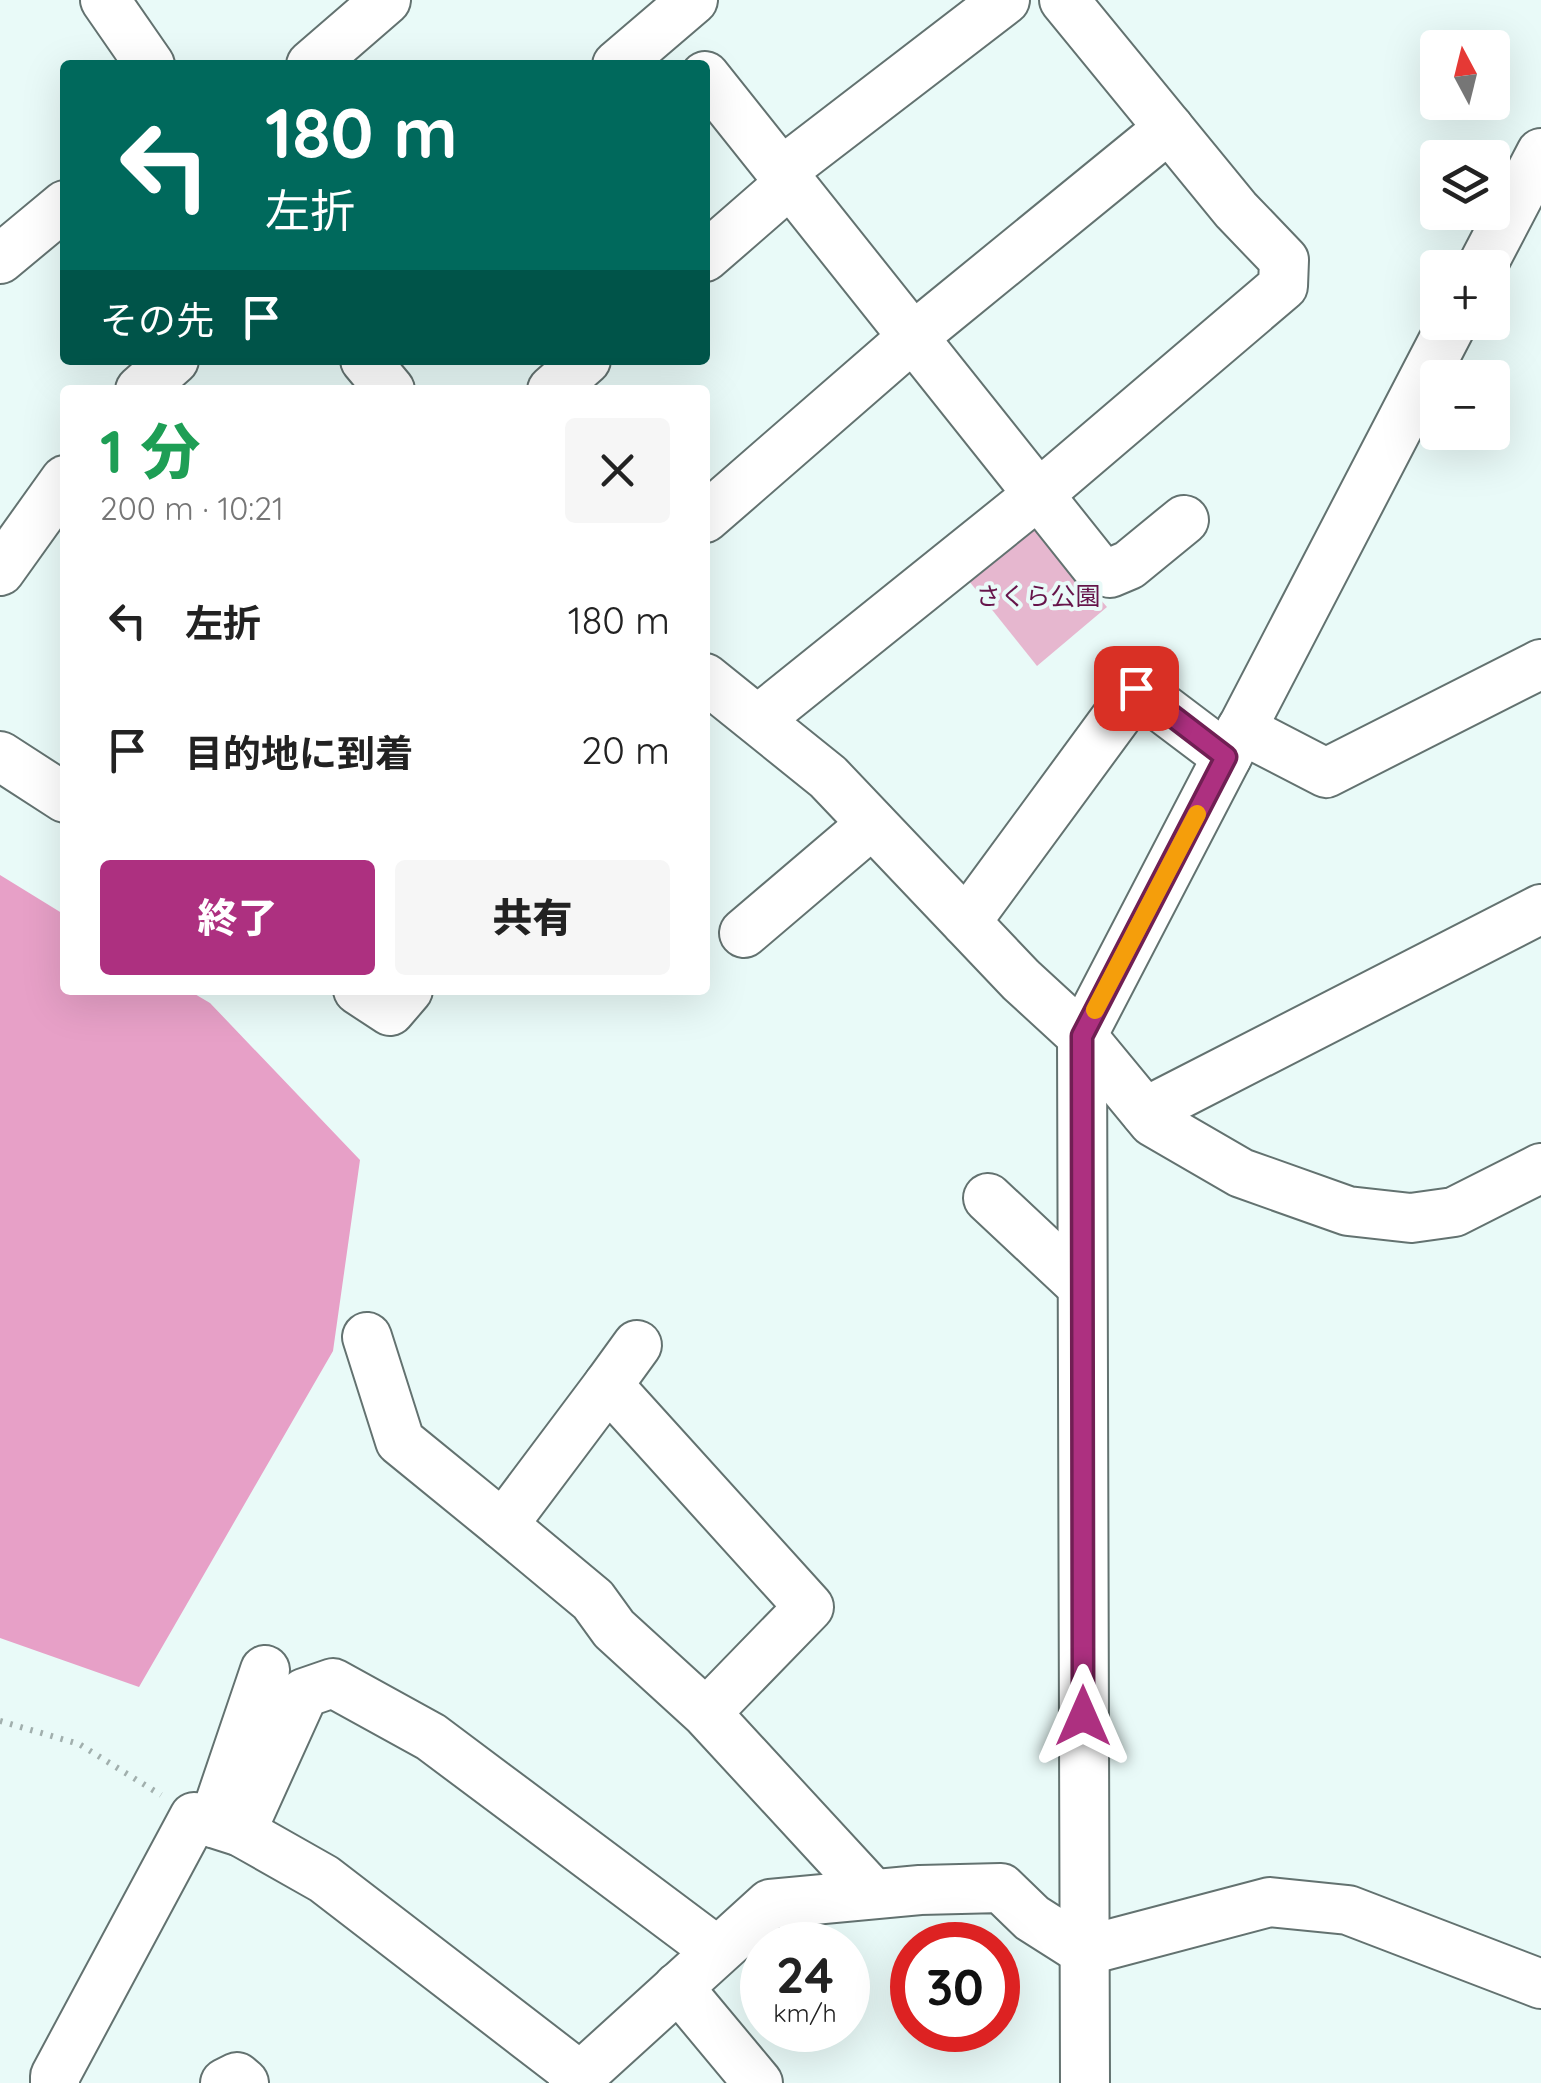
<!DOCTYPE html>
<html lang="ja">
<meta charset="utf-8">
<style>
:root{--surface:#fff;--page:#f6f6f6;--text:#222;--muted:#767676;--accent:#ad3080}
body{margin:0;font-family:Quicksand,"Noto Sans JP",sans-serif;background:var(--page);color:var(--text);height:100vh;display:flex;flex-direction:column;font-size:38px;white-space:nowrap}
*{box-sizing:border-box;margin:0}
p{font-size:32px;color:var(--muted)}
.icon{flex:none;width:55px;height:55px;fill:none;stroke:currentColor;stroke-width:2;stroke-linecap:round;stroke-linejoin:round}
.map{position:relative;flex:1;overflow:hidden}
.details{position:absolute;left:60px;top:385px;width:650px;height:610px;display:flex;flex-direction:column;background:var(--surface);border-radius:10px;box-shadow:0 10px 40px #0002}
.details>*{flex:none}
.hud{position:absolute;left:60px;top:60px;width:650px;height:305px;border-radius:10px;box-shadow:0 10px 40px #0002;background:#00695c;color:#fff;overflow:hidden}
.needle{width:65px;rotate:353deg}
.buttons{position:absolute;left:1420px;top:30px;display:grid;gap:20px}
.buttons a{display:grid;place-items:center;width:90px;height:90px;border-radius:10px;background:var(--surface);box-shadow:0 10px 40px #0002;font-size:50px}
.speed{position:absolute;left:740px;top:1922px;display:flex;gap:20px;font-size:50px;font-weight:700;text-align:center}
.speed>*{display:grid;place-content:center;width:130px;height:130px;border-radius:50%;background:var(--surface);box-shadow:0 10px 40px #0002;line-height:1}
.speed small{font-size:25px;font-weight:400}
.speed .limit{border:15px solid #d22;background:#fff;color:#111}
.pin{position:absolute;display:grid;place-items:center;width:85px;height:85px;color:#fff;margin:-42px;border-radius:20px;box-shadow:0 5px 15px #0006}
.me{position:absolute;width:110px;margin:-55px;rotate:0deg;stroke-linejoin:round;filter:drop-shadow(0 0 8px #0008)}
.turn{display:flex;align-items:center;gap:35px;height:210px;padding:0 40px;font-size:45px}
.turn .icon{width:130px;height:130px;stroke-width:2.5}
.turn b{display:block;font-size:70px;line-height:85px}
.then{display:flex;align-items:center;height:95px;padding:0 40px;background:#0003;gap:20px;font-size:38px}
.round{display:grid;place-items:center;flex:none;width:105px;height:105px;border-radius:10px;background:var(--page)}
.summary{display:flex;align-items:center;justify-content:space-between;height:170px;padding:0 40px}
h1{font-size:60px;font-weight:800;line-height:75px;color:#1e9e55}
.primary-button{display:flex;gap:20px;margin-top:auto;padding:20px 40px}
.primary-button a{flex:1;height:115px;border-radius:10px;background:var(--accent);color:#fff;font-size:40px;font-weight:800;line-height:115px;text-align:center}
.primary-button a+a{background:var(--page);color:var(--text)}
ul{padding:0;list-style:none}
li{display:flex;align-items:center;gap:30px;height:130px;padding:0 40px}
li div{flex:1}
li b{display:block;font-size:38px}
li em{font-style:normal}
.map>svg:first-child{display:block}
</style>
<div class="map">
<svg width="1541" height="2083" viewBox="0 0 1541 2083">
<rect width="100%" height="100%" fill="#e9faf8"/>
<polygon fill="#e6b7cf" points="1036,526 1107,607 1037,666 969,581"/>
<polygon fill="#e7a0c7" points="0,875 65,915 65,990 188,990 210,1003 360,1160 333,1351 139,1687 0,1638"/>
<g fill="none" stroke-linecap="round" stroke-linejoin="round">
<g stroke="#637270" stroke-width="52">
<g id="minor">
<polyline points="105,0 150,65"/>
<polyline points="311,65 386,0"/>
<polyline points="617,65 693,0"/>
<polyline points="705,76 1097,568 1110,573 1129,565 1184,520"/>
<polyline points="781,172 1005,0"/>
<polyline points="705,257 790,183"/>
<polyline points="0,259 65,205"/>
<polyline points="1481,268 1541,153"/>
<polyline points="365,360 390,390"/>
<polyline points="140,390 174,360"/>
<polyline points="552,390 586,360"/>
<polyline points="705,518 913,337 1169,128"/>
<polyline points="0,571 65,480"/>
<polyline points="705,678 828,777 1021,980 1082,1036 1153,1122 1241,1173 1348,1211 1411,1218 1454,1212 1541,1168"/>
<polyline points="759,719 1039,494 1283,286 1284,260 1236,210 1064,0"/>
<polyline points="1241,729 1326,773 1541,664"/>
<polyline points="0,756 65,798"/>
<polyline points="966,922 1137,689 1227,757"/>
<polyline points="744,933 872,824"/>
<polyline points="358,990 390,1011 408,990"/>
<polyline points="1145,1112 1541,909"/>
<polyline points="988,1198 1081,1285"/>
<polyline points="367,1337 400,1441 503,1525"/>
<polyline points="608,1385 637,1345"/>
<polyline points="706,1713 614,1629 593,1600 503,1525 608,1385 809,1607 706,1713 873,1894"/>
<polyline points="213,1823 265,1670"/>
<polyline points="241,1832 304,1693 333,1683 431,1737 717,1951"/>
<polyline points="678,1987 758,2083"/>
<polyline points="55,2083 55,2076 194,1817 241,1832 324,1879 580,2076"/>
<polyline points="225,2083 237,2077 244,2083"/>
<polyline points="573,2083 770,1904 920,1890 1001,1888 1032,1918 1084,1951 1270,1902 1348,1910 1541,1984"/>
<polyline points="1085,2083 1082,1036 1453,322"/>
</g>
</g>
<polyline stroke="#a1afad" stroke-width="6" stroke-dasharray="2.5 8" stroke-linecap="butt" points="0,1721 79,1744 161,1795"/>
<use href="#minor" stroke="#fff" stroke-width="48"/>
</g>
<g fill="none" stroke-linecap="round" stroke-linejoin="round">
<g stroke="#701f53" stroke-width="25">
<polyline id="route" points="1083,1716 1082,1036 1226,757 1136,688"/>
</g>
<use href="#route" stroke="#ad3080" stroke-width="18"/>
<polyline stroke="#f59e0b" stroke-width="18" points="1095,1010 1197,814"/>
</g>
<g text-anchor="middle" stroke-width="8" stroke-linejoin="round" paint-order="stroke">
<g font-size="25" fill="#66144a" stroke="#e9faf8">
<text x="1038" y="605">さくら公園</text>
</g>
</g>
</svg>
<div class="buttons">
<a><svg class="needle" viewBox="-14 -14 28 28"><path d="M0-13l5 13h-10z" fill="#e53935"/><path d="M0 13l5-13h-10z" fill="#767676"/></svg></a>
<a><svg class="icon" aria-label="layers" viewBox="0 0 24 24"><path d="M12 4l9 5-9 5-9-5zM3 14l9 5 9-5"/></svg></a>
<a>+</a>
<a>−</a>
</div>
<div class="speed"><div>24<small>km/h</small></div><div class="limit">30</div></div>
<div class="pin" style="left:1136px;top:688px;background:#d93025"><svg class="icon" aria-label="arrive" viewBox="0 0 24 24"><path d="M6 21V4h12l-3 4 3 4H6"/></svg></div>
<svg class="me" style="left:1083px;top:1716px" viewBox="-20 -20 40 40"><path d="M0-17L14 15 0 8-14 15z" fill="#ad3080" stroke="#fff" stroke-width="4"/></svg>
<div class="hud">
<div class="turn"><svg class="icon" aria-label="left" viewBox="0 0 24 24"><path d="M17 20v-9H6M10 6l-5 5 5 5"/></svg><div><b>180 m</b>左折</div></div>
<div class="then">その先<svg class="icon" aria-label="arrive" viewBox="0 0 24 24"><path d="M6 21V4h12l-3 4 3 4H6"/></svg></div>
</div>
<section class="details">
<div class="summary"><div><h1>1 分</h1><p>200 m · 10:21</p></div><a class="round"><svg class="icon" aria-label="close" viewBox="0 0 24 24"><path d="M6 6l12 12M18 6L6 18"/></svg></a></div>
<ul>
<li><svg class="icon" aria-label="left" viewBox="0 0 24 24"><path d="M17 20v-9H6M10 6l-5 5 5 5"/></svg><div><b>左折</b></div><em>180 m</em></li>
<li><svg class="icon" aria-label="arrive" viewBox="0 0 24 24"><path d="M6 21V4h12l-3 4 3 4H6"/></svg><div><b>目的地に到着</b></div><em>20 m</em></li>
</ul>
<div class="primary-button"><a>終了</a><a>共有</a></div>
</section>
</div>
